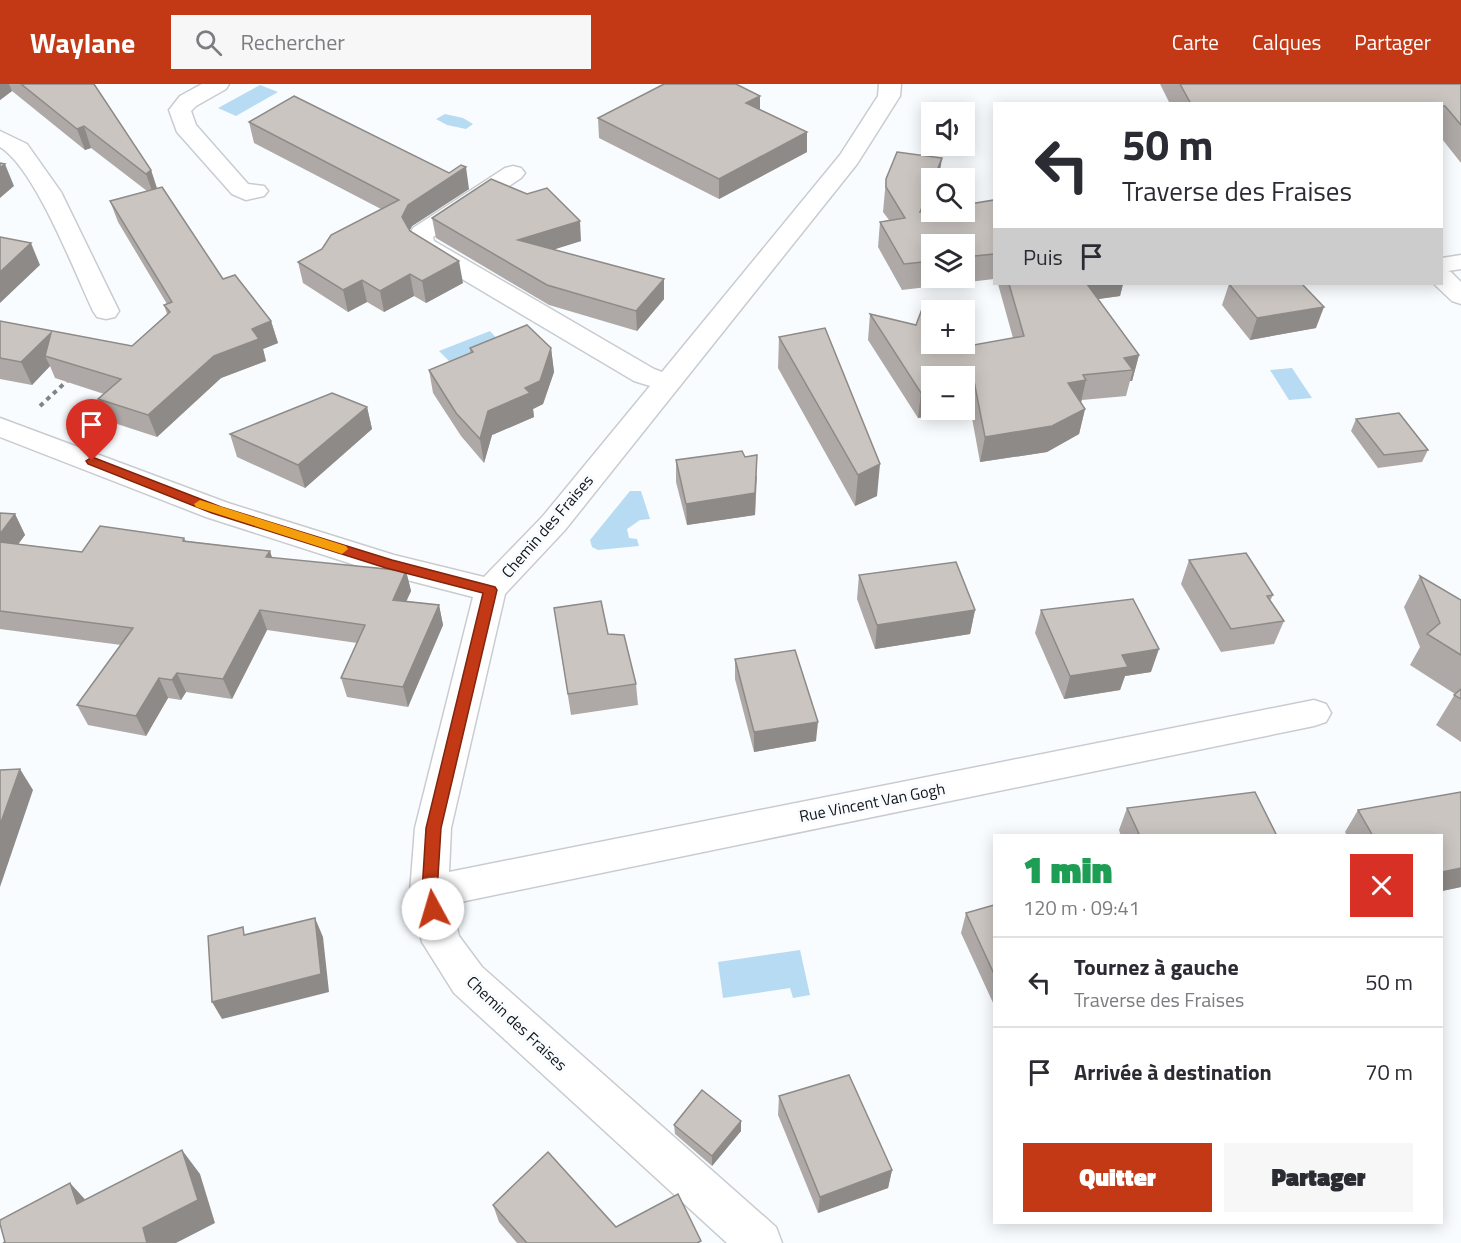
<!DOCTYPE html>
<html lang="fr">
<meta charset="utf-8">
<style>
:root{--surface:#fff;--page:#f7f7f7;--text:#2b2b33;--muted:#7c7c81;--line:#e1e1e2;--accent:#c33915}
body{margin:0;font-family:"Titillium Web",sans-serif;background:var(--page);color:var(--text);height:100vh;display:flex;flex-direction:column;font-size:22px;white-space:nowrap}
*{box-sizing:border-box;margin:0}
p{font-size:20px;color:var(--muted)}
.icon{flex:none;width:33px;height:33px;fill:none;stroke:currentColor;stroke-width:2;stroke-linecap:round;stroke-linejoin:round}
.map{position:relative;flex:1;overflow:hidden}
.side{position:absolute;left:993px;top:750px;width:450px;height:390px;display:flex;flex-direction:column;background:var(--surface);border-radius:0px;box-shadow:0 3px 15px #0003}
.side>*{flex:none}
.banner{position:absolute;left:993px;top:18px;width:450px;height:183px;border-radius:0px;box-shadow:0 3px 15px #0003;background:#fff;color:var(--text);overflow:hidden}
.buttons{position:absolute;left:921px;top:18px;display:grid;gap:12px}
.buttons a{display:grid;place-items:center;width:54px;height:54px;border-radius:0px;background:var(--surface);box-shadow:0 3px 15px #0003;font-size:30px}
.pin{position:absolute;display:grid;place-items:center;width:51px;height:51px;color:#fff;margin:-62px -26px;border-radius:50% 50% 50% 0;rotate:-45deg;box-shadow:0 0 6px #0007}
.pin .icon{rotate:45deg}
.me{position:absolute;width:66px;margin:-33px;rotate:354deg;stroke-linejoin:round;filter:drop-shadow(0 0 4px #0008)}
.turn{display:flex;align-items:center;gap:21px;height:126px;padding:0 30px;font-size:27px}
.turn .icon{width:78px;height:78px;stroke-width:2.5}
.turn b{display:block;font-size:42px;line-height:51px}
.then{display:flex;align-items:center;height:57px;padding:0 30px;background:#0003;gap:12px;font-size:22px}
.round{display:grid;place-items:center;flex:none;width:63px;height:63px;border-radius:0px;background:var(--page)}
.summary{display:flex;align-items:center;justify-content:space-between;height:102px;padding:0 30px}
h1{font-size:36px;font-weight:800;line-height:45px;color:#1e9e55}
.button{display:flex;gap:12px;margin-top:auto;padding:12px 30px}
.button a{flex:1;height:69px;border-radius:0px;background:var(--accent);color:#fff;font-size:24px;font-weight:800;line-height:69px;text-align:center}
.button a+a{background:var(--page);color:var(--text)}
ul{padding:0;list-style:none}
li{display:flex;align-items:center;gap:18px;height:90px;padding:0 30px;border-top:2px solid var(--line)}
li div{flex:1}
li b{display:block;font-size:22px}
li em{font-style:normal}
header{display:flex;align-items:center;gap:36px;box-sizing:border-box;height:84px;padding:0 30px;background:var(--accent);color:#fff}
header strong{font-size:28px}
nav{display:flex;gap:33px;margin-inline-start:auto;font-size:21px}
.search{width:420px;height:54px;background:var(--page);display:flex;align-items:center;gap:15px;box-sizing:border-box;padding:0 21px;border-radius:0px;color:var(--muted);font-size:22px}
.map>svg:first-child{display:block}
</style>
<header>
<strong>Waylane</strong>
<div class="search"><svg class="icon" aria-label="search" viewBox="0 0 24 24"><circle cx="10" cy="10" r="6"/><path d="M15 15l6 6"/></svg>Rechercher</div>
<nav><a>Carte</a><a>Calques</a><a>Partager</a></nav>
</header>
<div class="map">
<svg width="1461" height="1159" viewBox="0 0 1461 1159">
<rect width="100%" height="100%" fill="#f9fcff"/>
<g fill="#b7dbf2">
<polygon points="260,1 278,8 236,32 218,24"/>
<polygon points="445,30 463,34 473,40 466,45 447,41 436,35"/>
<polygon points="490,247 503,261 453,281 439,267"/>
<polygon points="1292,284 1312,314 1289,316 1270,286"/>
<polygon points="630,407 641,407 650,435 640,436 627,445 629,454 637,455 639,462 598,466 592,463 590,456"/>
<polygon points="800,866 810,911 793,914 790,904 723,914 718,878"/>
</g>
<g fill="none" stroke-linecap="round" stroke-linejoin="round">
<g stroke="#c8ccd1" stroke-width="3">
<g id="minor">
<polygon points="202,0 229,0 226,5 196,22 191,27 196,41 248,100 264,102 268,107 264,112 246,116 232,110 177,48 169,26 180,12"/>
<polygon points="879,0 901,0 900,12 857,80 565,446 505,510 451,744 449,788 1314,616 1326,620 1331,629 1326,638 1314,642 451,820 459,852 482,883 776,1143 782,1159 727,1159 454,909 422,858 410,808 415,744 473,513 380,489 206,433 0,353 0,334 228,419 394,471 484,493 543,432 650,302 634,297 415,167 408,155 413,144 505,84 513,82 521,84 525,89 521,94 433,153 434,157 654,285 662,288 840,71 878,12"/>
<path d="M 0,47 L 27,60 L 61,108 L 119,227 L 115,233 L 106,235 L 97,233 L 93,227 C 74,187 35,84 0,63 Z"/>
<polygon points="1461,171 1461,185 1442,188 1442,174"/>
</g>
</g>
<g stroke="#c8ccd1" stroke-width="3">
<polygon id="major" points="1442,185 1451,188 1461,198 1461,220 1452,217 1434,200 1442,200"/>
</g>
<polyline stroke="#818486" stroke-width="3" stroke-dasharray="3 3" stroke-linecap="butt" points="67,297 70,294"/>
<polyline stroke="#818486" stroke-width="4" stroke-dasharray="4.5 4.5" stroke-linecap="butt" points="40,322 68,296"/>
<use href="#minor" fill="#fff" fill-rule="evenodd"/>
<use href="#major" fill="#fff" fill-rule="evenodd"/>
</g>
<g fill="#aea9a6" fill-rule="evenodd">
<polygon points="0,0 94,0 151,86 157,104 223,195 271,237 278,259 263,265 266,277 221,294 157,353 108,337 98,315 104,310 55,294 50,282 32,301 0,295 0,237 132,262 167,230 164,221 167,220 118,138 110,117 147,107 91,64 85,66 12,7 0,16"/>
<polygon points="1160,0 1461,0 1461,79 1442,55 1442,20 1170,20"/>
<polygon points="760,12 760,25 807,68 719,115 599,54 598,34"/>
<polygon points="249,38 469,105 412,142 409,147 463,199 426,219 414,212 384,228 367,218 348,228 303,199 298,178 322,165 381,125 254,59"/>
<path d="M 886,95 L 928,127 L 994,116 L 994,195 L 902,206 L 878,163 L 880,138 L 889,136 L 883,128 ZM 932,160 L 964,160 L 964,194 L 932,194 Z"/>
<polygon points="432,134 581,157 554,165 664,215 637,247 549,221 436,154"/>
<polygon points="998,200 1123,200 1120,212 1098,215 1139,271 1132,297 1130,297 1126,312 1082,316 1081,319 1085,325 1079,350 1047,368 980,378 970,323 932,326 958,326 918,334 868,256 870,230 957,264 1013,254"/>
<polygon points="1229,200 1316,244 1250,256 1222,221"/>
<polygon points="779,253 877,412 855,422 778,284"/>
<polygon points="470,264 551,264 554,288 543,320 533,325 534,333 492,351 484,379 461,352 433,309 429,286 470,269"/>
<polygon points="367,323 372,345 305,404 237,373 230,350"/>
<polygon points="1356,335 1428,366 1422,378 1378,384 1351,347"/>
<polygon points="745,373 757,393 755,431 687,441 676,398 676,376"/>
<polygon points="0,429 15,430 25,451 18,460 82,468 184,454 186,457 270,467 272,474 406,487 411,507 406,517 439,521 443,541 408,623 347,613 341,594 357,559 267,546 232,615 186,608 181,616 168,614 146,652 88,641 77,621 121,561 0,545"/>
<polygon points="1189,476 1273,511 1270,517 1284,537 1274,560 1221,568 1181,500"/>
<polygon points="859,491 975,526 970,550 875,565 857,515"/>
<polygon points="1420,492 1461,516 1461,658 1436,641 1455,610 1410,581 1420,563 1404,523"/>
<polygon points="554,524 608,550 636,600 638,621 571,631"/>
<polygon points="1041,526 1151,588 1125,592 1120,606 1064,615 1035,549"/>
<polygon points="735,575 816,657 754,668 735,595"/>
<polygon points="1461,708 1461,803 1442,807 1442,752 1347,752 1345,748 1358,726"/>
<polygon points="1127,724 1277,752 1121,752 1119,746"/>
<polygon points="994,821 994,921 961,849 966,829"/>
<polygon points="779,1012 892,1086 888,1104 818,1129 778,1031"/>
<polygon points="741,1037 741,1047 712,1082 675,1050 674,1041"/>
<polygon points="493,1121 616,1143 701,1159 517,1159 499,1138"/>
</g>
<g fill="#8d8a87">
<polygon points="0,0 9,0 12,7 0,16"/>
<polygon points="760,12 760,31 746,19"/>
<polygon points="84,42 91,64 85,66 77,45"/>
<polygon points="807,48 807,68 719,115 719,95"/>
<polygon points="942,74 939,94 934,94"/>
<polygon points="5,80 14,102 0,114 0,84"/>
<polygon points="466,83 469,105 412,142 406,154 402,133 408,121"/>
<polygon points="151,86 158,108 154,112 146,90"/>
<polygon points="932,100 932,117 918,153 920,128"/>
<polygon points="580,137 581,157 521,176 518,156"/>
<polygon points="31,159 40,181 0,219 0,188"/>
<polygon points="459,177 463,199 426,219 422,197"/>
<polygon points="410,190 414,212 384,228 380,207"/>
<polygon points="664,195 664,215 637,247 636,227"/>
<polygon points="362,196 367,218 348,228 343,206"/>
<polygon points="1081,200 1123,200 1120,212 1077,218"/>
<polygon points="1324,223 1316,244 1250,256 1257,234"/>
<polygon points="271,237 278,259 263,265 266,277 221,294 157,353 148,331 214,272 252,245"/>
<polygon points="51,249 45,272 50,282 32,301 21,278"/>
<polygon points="551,264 554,288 543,320 533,325 534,333 492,351 484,379 480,355 488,327 525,304"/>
<polygon points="1139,271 1132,297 1130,297 1133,286 1124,274"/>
<polygon points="1086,296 1080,322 1068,299"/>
<polygon points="974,297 970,323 964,324 964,299"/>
<polygon points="932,306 932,326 958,326 918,334 921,309"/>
<polygon points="367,323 372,345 305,404 298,381"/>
<polygon points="1085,325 1079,350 1047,368 980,378 985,353"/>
<polygon points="757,371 755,431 687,441 686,420"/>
<polygon points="880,380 877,412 855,422 858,391"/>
<polygon points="15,430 25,451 5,478 0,469 0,450"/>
<polygon points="270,467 276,487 266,473"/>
<polygon points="406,487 411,507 398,536 393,516"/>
<polygon points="439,521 443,541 408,623 403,603"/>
<polygon points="260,526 267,546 232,615 223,595"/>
<polygon points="975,526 970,550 875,565 877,541"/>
<polygon points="1159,565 1151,588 1125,592 1120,606 1064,615 1070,592 1122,571"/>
<polygon points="177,589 186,608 181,616 172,596"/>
<polygon points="159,594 168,614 146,652 136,632"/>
<polygon points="818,638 816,657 754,668 754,648"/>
<polygon points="20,685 33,706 0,803 0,741"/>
<polygon points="1461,784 1461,803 1442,807 1442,788"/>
<polygon points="315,834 323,853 329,908 222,935 212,918"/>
<polygon points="741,1037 741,1047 712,1082 712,1072"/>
<polygon points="182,1066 200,1090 215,1139 176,1159 147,1159 143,1144"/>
<polygon points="892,1086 888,1104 818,1129 820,1113"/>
<polygon points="70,1099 92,1123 77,1120"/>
</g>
<g fill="#cac5c1" stroke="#8d8a87" stroke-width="1.5">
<polygon points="21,0 94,0 151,86 146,90 84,42 77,45"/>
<polygon points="664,0 736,0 760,12 746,19 807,48 719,95 598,34"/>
<polygon points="1180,0 1461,0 1461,41 1445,22 1442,22 1442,20 1191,20"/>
<polygon points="294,12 449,89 461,81 466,83 408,121 402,133 410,147 459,177 422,197 410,190 380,207 362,196 343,206 298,178 322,165 331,151 399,116 249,38"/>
<polygon points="897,68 942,74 934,94 932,94 932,100 920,128 932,126 932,128 964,128 964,121 994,116 994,170 964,173 964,160 932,160 932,177 904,180 880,138 905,134 886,103 886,95"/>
<polygon points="0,79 5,80 0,84"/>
<polygon points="491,95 527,110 547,104 580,137 518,156 664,195 636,227 547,201 432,134"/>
<polygon points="162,103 223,195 235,191 271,237 252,245 259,255 214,272 148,331 98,315 121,295 45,272 51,249 21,278 0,274 0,237 132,262 170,228 164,221 172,218 110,117"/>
<polygon points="0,153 31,159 0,188"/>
<polygon points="1009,200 1087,200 1139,271 1124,274 1133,286 1083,291 1086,296 1068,299 1085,325 1052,342 985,353 974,297 964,299 964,292 932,292 932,306 921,309 870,230 916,241 925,217 932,226 932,260 954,260 957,264 1024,252"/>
<polygon points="1229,200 1302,200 1324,223 1257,234"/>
<polygon points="527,241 551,264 540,297 525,304 530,309 488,327 480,355 456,329 429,286 473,268 470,264"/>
<polygon points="825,244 880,380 858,391 779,253"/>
<polygon points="332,309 367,323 298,381 230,350"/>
<polygon points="1399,329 1428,366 1384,371 1356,335"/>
<polygon points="742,367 745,373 757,371 755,409 686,420 676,376"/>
<polygon points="0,429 15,430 0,450"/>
<polygon points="100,442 184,454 183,457 270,467 266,473 406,487 393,516 439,521 403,603 341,594 365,541 260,526 223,595 177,589 172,596 159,594 136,632 77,621 133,544 0,527 0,458 82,468"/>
<polygon points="1246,469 1273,511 1267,512 1284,537 1231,545 1189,476"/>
<polygon points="956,478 975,526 877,541 859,491"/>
<polygon points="1420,492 1461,516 1461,571 1427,550 1440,539"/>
<polygon points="1133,515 1159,565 1122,571 1128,583 1070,592 1041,526"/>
<polygon points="601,517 608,550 624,551 636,600 568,610 554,524"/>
<polygon points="795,566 818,638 754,648 735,575"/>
<polygon points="1461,605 1461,615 1454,611"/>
<polygon points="20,685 0,741 0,686"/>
<polygon points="1255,708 1277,752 1140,752 1127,724"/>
<polygon points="1461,708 1461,784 1442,788 1442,752 1373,752 1358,726"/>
<polygon points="994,821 994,890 966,829"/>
<polygon points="315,834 321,890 212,918 208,852 243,843 244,851"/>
<polygon points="849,991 892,1086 820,1113 779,1012"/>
<polygon points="702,1006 741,1037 712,1072 674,1041"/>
<polygon points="182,1066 198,1116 143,1144 147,1159 3,1159 5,1158 0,1140 0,1136 70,1099 77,1120"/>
<polygon points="548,1068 616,1143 678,1110 701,1157 697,1159 527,1159 493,1121"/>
</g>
<polygon fill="#c33915" stroke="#7f250e" stroke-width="1.5" points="92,373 221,423 392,476 495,503 497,506 441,744 437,808 441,825 439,830 433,832 428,830 422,808 426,744 483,509 386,484 212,429 88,380 86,377"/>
<polygon fill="#f59e0b" points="200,416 346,462 348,465 342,470 196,423 194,420"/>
<g text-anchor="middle" stroke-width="6" stroke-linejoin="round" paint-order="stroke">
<g font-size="16" fill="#121415" stroke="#f9fcff">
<text transform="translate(547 442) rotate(-49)" y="6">Chemin des Fraises</text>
<text transform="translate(872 718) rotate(-11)" y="6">Rue Vincent Van Gogh</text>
<text transform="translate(517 939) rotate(43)" y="6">Chemin des Fraises</text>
</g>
</g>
</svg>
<div class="buttons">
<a><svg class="icon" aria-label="sound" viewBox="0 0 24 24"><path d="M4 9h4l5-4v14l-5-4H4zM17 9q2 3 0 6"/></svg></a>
<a><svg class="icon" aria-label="search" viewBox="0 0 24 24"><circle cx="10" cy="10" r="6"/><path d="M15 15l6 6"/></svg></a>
<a><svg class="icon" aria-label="layers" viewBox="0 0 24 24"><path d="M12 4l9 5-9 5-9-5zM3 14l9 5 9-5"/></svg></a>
<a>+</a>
<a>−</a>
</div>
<div class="pin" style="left:92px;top:377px;background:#d93025"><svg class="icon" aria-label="arrive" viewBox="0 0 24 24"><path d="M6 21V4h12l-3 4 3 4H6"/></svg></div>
<svg class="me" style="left:433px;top:825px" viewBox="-20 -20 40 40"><circle r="19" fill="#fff"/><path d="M0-13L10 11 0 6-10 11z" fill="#c33915"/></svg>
<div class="banner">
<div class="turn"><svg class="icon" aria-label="left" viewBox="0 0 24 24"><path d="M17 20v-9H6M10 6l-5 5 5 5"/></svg><div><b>50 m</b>Traverse des Fraises</div></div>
<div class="then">Puis<svg class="icon" aria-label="arrive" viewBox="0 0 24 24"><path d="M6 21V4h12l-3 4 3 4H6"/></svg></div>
</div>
<section class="side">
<div class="summary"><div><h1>1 min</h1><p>120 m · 09:41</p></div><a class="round" style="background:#d93025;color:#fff"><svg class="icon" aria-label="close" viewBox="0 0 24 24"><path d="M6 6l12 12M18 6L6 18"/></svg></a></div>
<ul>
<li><svg class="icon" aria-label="left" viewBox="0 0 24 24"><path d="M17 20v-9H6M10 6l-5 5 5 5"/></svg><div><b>Tournez à gauche</b><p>Traverse des Fraises</p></div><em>50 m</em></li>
<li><svg class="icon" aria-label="arrive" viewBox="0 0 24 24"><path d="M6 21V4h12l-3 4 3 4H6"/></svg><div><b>Arrivée à destination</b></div><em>70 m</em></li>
</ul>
<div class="button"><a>Quitter</a><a>Partager</a></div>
</section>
</div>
